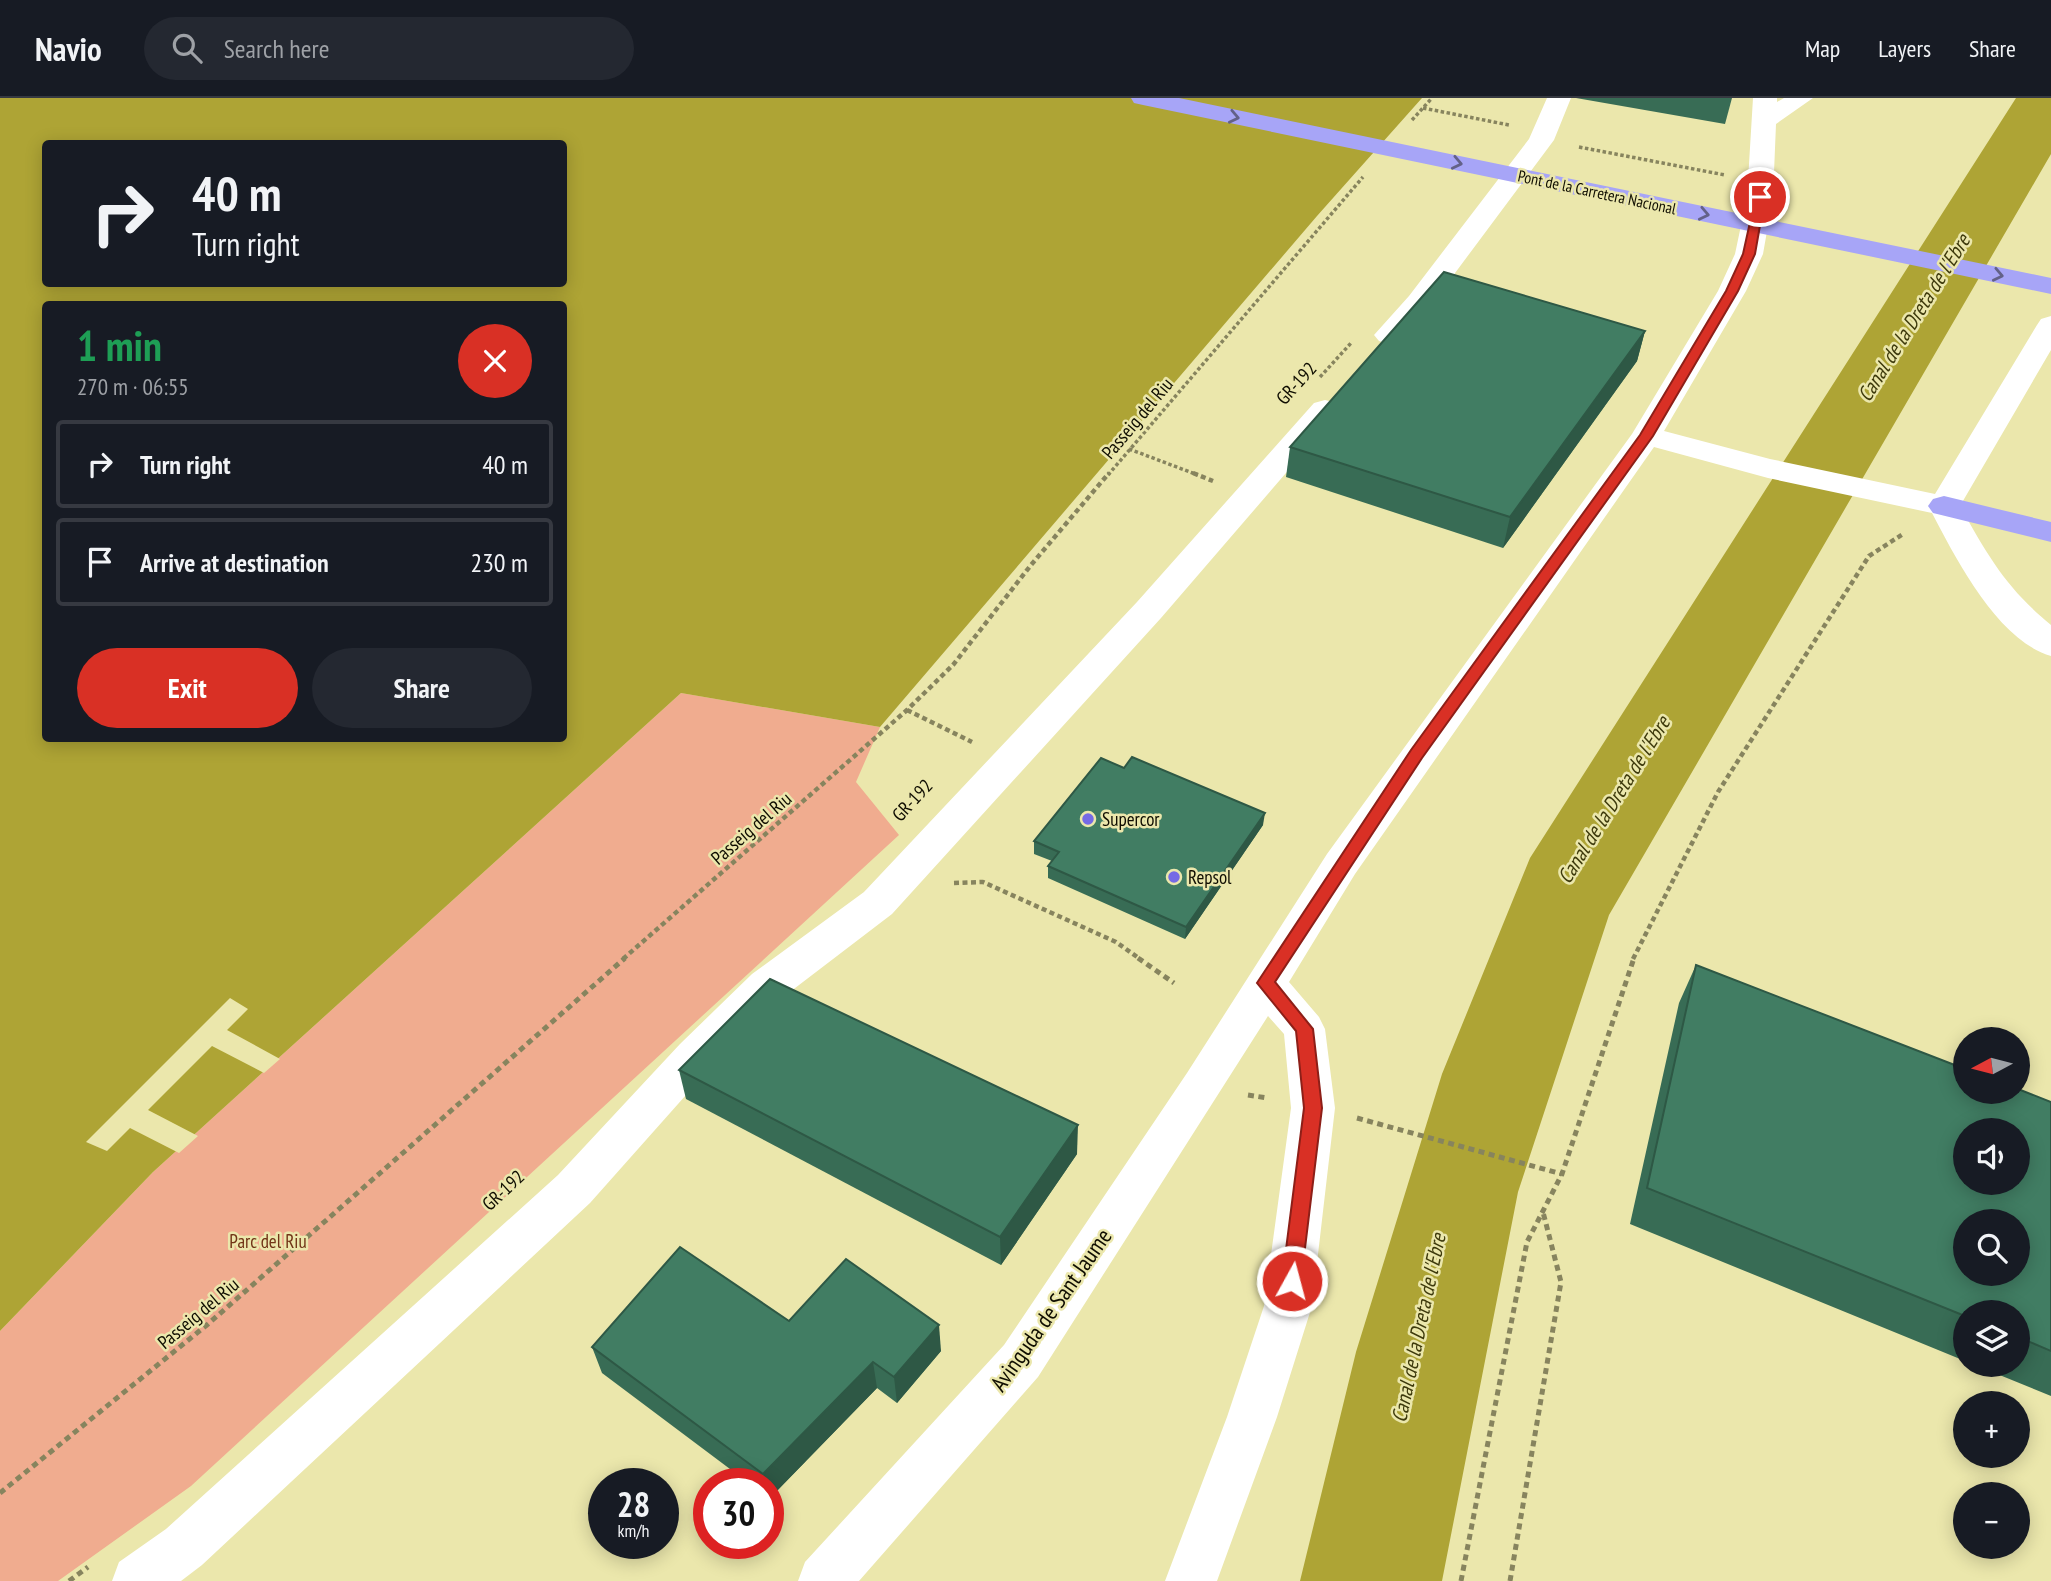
<!DOCTYPE html>
<meta charset="utf-8">
<style>
:root{--surface:#171b24;--page:#242831;--text:#f1f3f6;--muted:#9ea1a6;--line:#363941;--accent:#d93025}
body{margin:0;font-family:"PT Sans Narrow",sans-serif;background:var(--page);color:var(--text);height:100vh;display:flex;flex-direction:column;font-size:26px;white-space:nowrap}
*{box-sizing:border-box;margin:0}
p{font-size:23px;color:var(--muted)}
.icon{flex:none;width:38px;height:38px;fill:none;stroke:currentColor;stroke-width:2;stroke-linecap:round;stroke-linejoin:round}
.map{position:relative;flex:1;overflow:hidden}
.details{position:absolute;left:42px;top:203px;width:525px;height:441px;display:flex;flex-direction:column;background:var(--surface);border-radius:7px;box-shadow:0 4px 18px #0003}
.details>*{flex:none}
.guide{position:absolute;left:42px;top:42px;width:525px;height:147px;border-radius:7px;box-shadow:0 4px 18px #0003;background:#171b24;color:var(--text);overflow:hidden}
.needle{width:46px;rotate:263deg}
.fabs{position:absolute;left:1953px;top:929px;display:grid;gap:14px}
.fabs a{display:grid;place-items:center;width:77px;height:77px;border-radius:50%;background:var(--surface);box-shadow:0 4px 18px #0003;font-size:35px}
.speed{position:absolute;left:588px;top:1370px;display:flex;gap:14px;font-size:35px;font-weight:700;text-align:center}
.speed>*{display:grid;place-content:center;width:91px;height:91px;border-radius:50%;background:var(--surface);box-shadow:0 4px 18px #0003;line-height:1}
.speed small{font-size:18px;font-weight:400}
.speed .limit{border:10px solid #d22;background:#fff;color:#111}
.pin{position:absolute;display:grid;place-items:center;width:60px;height:60px;color:#fff;margin:-30px;border:4px solid #fff;border-radius:50%;box-shadow:0 2px 7px #0007}
.me{position:absolute;width:77px;margin:-38px;rotate:7deg;stroke-linejoin:round;filter:drop-shadow(0 0 5px #0008)}
.turn{display:flex;align-items:center;gap:24px;height:147px;padding:0 35px;font-size:32px}
.turn .icon{width:91px;height:91px;stroke-width:2.5}
.turn b{display:block;font-size:49px;line-height:60px}
.round{display:grid;place-items:center;flex:none;width:74px;height:74px;border-radius:37px;background:var(--page)}
.overview{display:flex;align-items:center;justify-content:space-between;height:119px;padding:0 35px}
h1{font-size:42px;font-weight:800;line-height:52px;color:#1e9e55}
.button{display:flex;gap:14px;margin-top:auto;padding:14px 35px}
.button a{flex:1;height:80px;border-radius:42px;background:var(--accent);color:#fff;font-size:28px;font-weight:800;line-height:80px;text-align:center}
.button a+a{background:var(--page);color:var(--text)}
ul{padding:0;list-style:none}
li{display:flex;align-items:center;gap:21px;height:88px;margin:0 14px 10px;padding:0 21px;border:4px solid var(--line);border-radius:7px}
li div{flex:1}
li b{display:block;font-size:26px}
li em{font-style:normal}
header{display:flex;align-items:center;gap:42px;box-sizing:border-box;height:98px;padding:0 35px;background:var(--surface);border-bottom:2px solid var(--line)}
header strong{font-size:33px}
nav{display:flex;gap:38px;margin-inline-start:auto;font-size:24px}
.search{width:490px;height:63px;background:var(--page);display:flex;align-items:center;gap:18px;box-sizing:border-box;padding:0 24px;border-radius:38px;color:var(--muted);font-size:26px}
.map>svg:first-child{display:block}
</style>
<header>
<strong>Navio</strong>
<div class="search"><svg class="icon" aria-label="search" viewBox="0 0 24 24"><circle cx="10" cy="10" r="6"/><path d="M15 15l6 6"/></svg>Search here</div>
<nav><a>Map</a><a>Layers</a><a>Share</a></nav>
</header>
<div class="map">
<svg width="2051" height="1483" viewBox="0 0 2051 1483">
<rect width="100%" height="100%" fill="#ebe7ac"/>
<polygon fill="#f0ac8f" points="681,595 880,629 856,684 899,737 191,1388 58,1483 0,1483 0,1233 153,1074"/>
<g fill="#aea435" fill-rule="evenodd">
<path d="M 0,0 L 1422,0 L 1317,118 L 880,629 L 681,595 L 153,1074 L 0,1233 ZM 46,46 L 564,46 L 564,186 L 46,186 ZM 46,206 L 564,206 L 564,640 L 46,640 Z"/>
<polygon points="2016,0 2051,0 2051,56 1609,817 1518,1094 1442,1483 1300,1483 1356,1254 1442,976 1530,760"/>
</g>
<polygon fill="#ebe7ac" points="230,900 248,911 227,932 280,961 264,975 212,948 148,1012 198,1038 179,1055 130,1030 107,1053 86,1044"/>
<g fill="none" stroke-linecap="round" stroke-linejoin="round">
<g stroke="#87845e" stroke-width="3.5" stroke-dasharray="3.5 2.5" stroke-linecap="butt">
<polyline points="1423,10 1509,27"/>
<polyline points="1412,22 1432,0"/>
<polyline points="1579,49 1725,77"/>
<polyline points="1320,279 1352,244"/>
<polyline points="1129,351 1198,377"/>
<polyline points="1108,377 1363,79"/>
</g>
<g stroke="#87845e" stroke-width="4.5" stroke-dasharray="5 3.5" stroke-linecap="butt">
<polyline points="1193,375 1213,383"/>
<polyline points="907,612 972,644"/>
<polyline points="954,785 983,784 1116,844 1140,861"/>
<polyline points="623,861 907,612 953,567 1031,467 1109,375"/>
<polyline points="1633,861 1718,694 1869,458 1903,436"/>
</g>
<g stroke="#87845e" stroke-width="5" stroke-dasharray="6 4.5" stroke-linecap="butt">
<polyline points="1138,860 1174,885"/>
<polyline points="1248,997 1267,1000"/>
<polyline points="1357,1020 1562,1076"/>
<polyline points="0,1395 208,1226 625,860"/>
<polyline points="69,1483 88,1469"/>
<polyline points="1461,1483 1527,1144 1562,1076 1634,860"/>
<polyline points="1510,1483 1561,1184 1543,1114"/>
</g>
<g fill="#fff" fill-rule="evenodd">
<polygon points="1547,0 1571,0 1554,42 1429,210 1399,243 1389,246 1379,243 1374,237 1409,198 1529,41"/>
<path d="M 1753,0 L 1777,0 L 1777,4 L 1784,0 L 1813,0 L 1776,26 L 1773,99 L 1763,156 L 1746,193 L 1664,333 L 1770,361 L 1935,396 L 2037,227 L 2041,221 L 2051,218 L 2051,252 L 1960,408 C 1988,458 2006,490 2051,527 L 2051,558 C 1998,543 1956,461 1932,415 L 1768,380 L 1654,349 L 1355,776 L 1289,884 L 1319,919 L 1325,931 L 1335,1010 L 1312,1208 L 1277,1319 L 1217,1483 L 1165,1483 L 1227,1319 L 1264,1208 L 1291,1010 L 1284,936 L 1268,918 L 1038,1279 L 859,1483 L 798,1483 L 805,1464 L 1004,1247 L 1187,975 L 1327,756 L 1632,336 L 1718,193 L 1735,156 L 1747,99 Z"/>
<polygon points="1325,302 1336,305 1340,311 1336,317 1161,520 892,816 782,900 710,970 590,1105 202,1467 181,1483 112,1483 119,1464 166,1431 558,1077 680,946 752,876 864,794 1137,504 1314,305"/>
</g>
<g fill="#a7a5f7" fill-rule="evenodd">
<polygon points="1131,0 1179,0 2051,180 2051,196 1143,7 1134,5"/>
<polygon points="1944,398 2051,424 2051,444 1933,415 1928,408 1933,401"/>
</g>
</g>
<g fill="#386c55">
<polygon points="1576,0 1732,0 1725,26"/>
<polygon points="1645,233 1637,263 1503,450 1286,379 1290,349"/>
<polygon points="1263,727 1185,841 1048,780 1048,768 1052,763 1034,756 1034,743"/>
<polygon points="1696,867 2051,1004 2051,1298 1975,1267 2018,1267 2018,1214 1965,1214 1965,1263 1630,1126 1679,905"/>
<polygon points="679,972 1077,1056 1001,1167 686,1001"/>
<polygon points="789,1223 941,1253 897,1305 877,1290 770,1400 768,1399 768,1386 750,1386 602,1275 592,1249"/>
</g>
<g fill="#2e5845">
<polygon points="1645,233 1637,263 1503,450 1510,419"/>
<polygon points="1265,715 1263,727 1185,841 1186,829"/>
<polygon points="1078,1027 1077,1056 1001,1167 1000,1139"/>
<polygon points="939,1227 941,1253 897,1305 894,1279"/>
<polygon points="873,1264 877,1290 770,1400 768,1386 766,1386 763,1376"/>
</g>
<g fill="#417d63" stroke="#2e5845" stroke-width="2" fill-rule="evenodd">
<polygon points="1444,174 1645,233 1510,419 1290,349"/>
<polygon points="1132,659 1265,715 1186,829 1048,768 1059,754 1034,743 1101,660 1124,670"/>
<path d="M 1696,867 L 1965,971 L 1965,994 L 2018,994 L 2018,991 L 2051,1004 L 2051,1253 L 2018,1239 L 2018,1214 L 1965,1214 L 1965,1218 L 1647,1090 ZM 1965,1032 L 2018,1032 L 2018,1085 L 1965,1085 ZM 1965,1124 L 2018,1124 L 2018,1176 L 1965,1176 Z"/>
<polygon points="770,881 1078,1027 1000,1139 679,972"/>
<polygon points="680,1149 789,1223 846,1161 939,1227 894,1279 873,1264 763,1376 592,1249"/>
</g>
<defs><path id="oneway-chevron" d="M-2-3.5L2.5 0L-2 3.5" fill="none" stroke-width="1.6" stroke-linecap="round" stroke-linejoin="round" transform="scale(1.75)"/></defs>
<g stroke="#636188">
<use href="#oneway-chevron" transform="translate(1234 19) rotate(12)"/>
<use href="#oneway-chevron" transform="translate(1457 65) rotate(12)"/>
<use href="#oneway-chevron" transform="translate(1704 116) rotate(12)"/>
<use href="#oneway-chevron" transform="translate(1998 177) rotate(12)"/>
</g>
<polygon fill="#d93025" stroke="#8d1f18" stroke-width="2" points="1756,97 1765,99 1755,156 1738,193 1653,338 1422,660 1275,884 1313,931 1322,1010 1301,1183 1298,1189 1292,1192 1285,1189 1282,1183 1304,1010 1296,933 1257,885 1411,652 1640,337 1726,193 1743,156"/>
<g fill="#766ae5" stroke="#ebe7ac" stroke-width="2.5">
<circle cx="1088" cy="721" r="7"/>
<circle cx="1174" cy="779" r="7"/>
</g>
<g text-anchor="middle" stroke-width="5" stroke-linejoin="round" paint-order="stroke">
<g font-size="16" fill="#0f0d00" stroke="#ebe7ac">
<text transform="translate(1597 94) rotate(12)" y="6">Pont de la Carretera Nacional</text>
</g>
<g font-size="19" fill="#0f0d00" stroke="#ebe7ac">
<text transform="translate(1296 285) rotate(-48)" y="7">GR-192</text>
<text transform="translate(1137 320) rotate(-50)" y="7">Passeig del Riu</text>
<text transform="translate(912 702) rotate(-47)" y="7">GR-192</text>
<text transform="translate(751 730) rotate(-41)" y="7">Passeig del Riu</text>
<text transform="translate(503 1092) rotate(-43)" y="7">GR-192</text>
<text transform="translate(198 1215) rotate(-40)" y="7">Passeig del Riu</text>
</g>
<g font-size="19" fill="#0f0d00" stroke="#ebe7ac" text-anchor="start">
<text x="1102" y="728">Supercor</text>
<text x="1188" y="786">Repsol</text>
</g>
<g font-size="19" fill="#713417" stroke="#ebe7ac">
<text x="268" y="1150">Parc del Riu</text>
</g>
<g font-size="21" font-style="italic" fill="#3e3a0c" stroke="#ebe7ac">
<text transform="translate(1914 220) rotate(-58)" y="7">Canal de la Dreta de l'Ebre</text>
<text transform="translate(1614 702) rotate(-58)" y="7">Canal de la Dreta de l'Ebre</text>
<text transform="translate(1419 1230) rotate(-78)" y="7">Canal de la Dreta de l'Ebre</text>
</g>
<g font-size="23" fill="#0f0d00" stroke="#ebe7ac">
<text transform="translate(1051 1212) rotate(-55)" y="8">Avinguda de Sant Jaume</text>
</g>
</g>
</svg>
<div class="fabs">
<a><svg class="needle" viewBox="-14 -14 28 28"><path d="M0-13l5 13h-10z" fill="#e53935"/><path d="M0 13l5-13h-10z" fill="#9ea1a6"/></svg></a>
<a><svg class="icon" aria-label="sound" viewBox="0 0 24 24"><path d="M4 9h4l5-4v14l-5-4H4zM17 9q2 3 0 6"/></svg></a>
<a><svg class="icon" aria-label="search" viewBox="0 0 24 24"><circle cx="10" cy="10" r="6"/><path d="M15 15l6 6"/></svg></a>
<a><svg class="icon" aria-label="layers" viewBox="0 0 24 24"><path d="M12 4l9 5-9 5-9-5zM3 14l9 5 9-5"/></svg></a>
<a>+</a>
<a>−</a>
</div>
<div class="speed"><div>28<small>km/h</small></div><div class="limit">30</div></div>
<div class="pin" style="left:1760px;top:99px;background:#d93025"><svg class="icon" aria-label="arrive" viewBox="0 0 24 24"><path d="M6 21V4h12l-3 4 3 4H6"/></svg></div>
<svg class="me" style="left:1292px;top:1183px" viewBox="-20 -20 40 40"><circle r="17" fill="#d93025" stroke="#fff" stroke-width="3"/><path d="M0-11L8 9 0 5-8 9z" fill="#fff"/></svg>
<div class="guide">
<div class="turn"><svg class="icon" aria-label="right" viewBox="0 0 24 24"><path d="M7 20v-9h11M14 6l5 5-5 5"/></svg><div><b>40 m</b>Turn right</div></div>
</div>
<section class="details">
<div class="overview"><div><h1>1 min</h1><p>270 m · 06:55</p></div><a class="round" style="background:#d93025;color:#fff"><svg class="icon" aria-label="close" viewBox="0 0 24 24"><path d="M6 6l12 12M18 6L6 18"/></svg></a></div>
<ul>
<li><svg class="icon" aria-label="right" viewBox="0 0 24 24"><path d="M7 20v-9h11M14 6l5 5-5 5"/></svg><div><b>Turn right</b></div><em>40 m</em></li>
<li><svg class="icon" aria-label="arrive" viewBox="0 0 24 24"><path d="M6 21V4h12l-3 4 3 4H6"/></svg><div><b>Arrive at destination</b></div><em>230 m</em></li>
</ul>
<div class="button"><a>Exit</a><a>Share</a></div>
</section>
</div>
